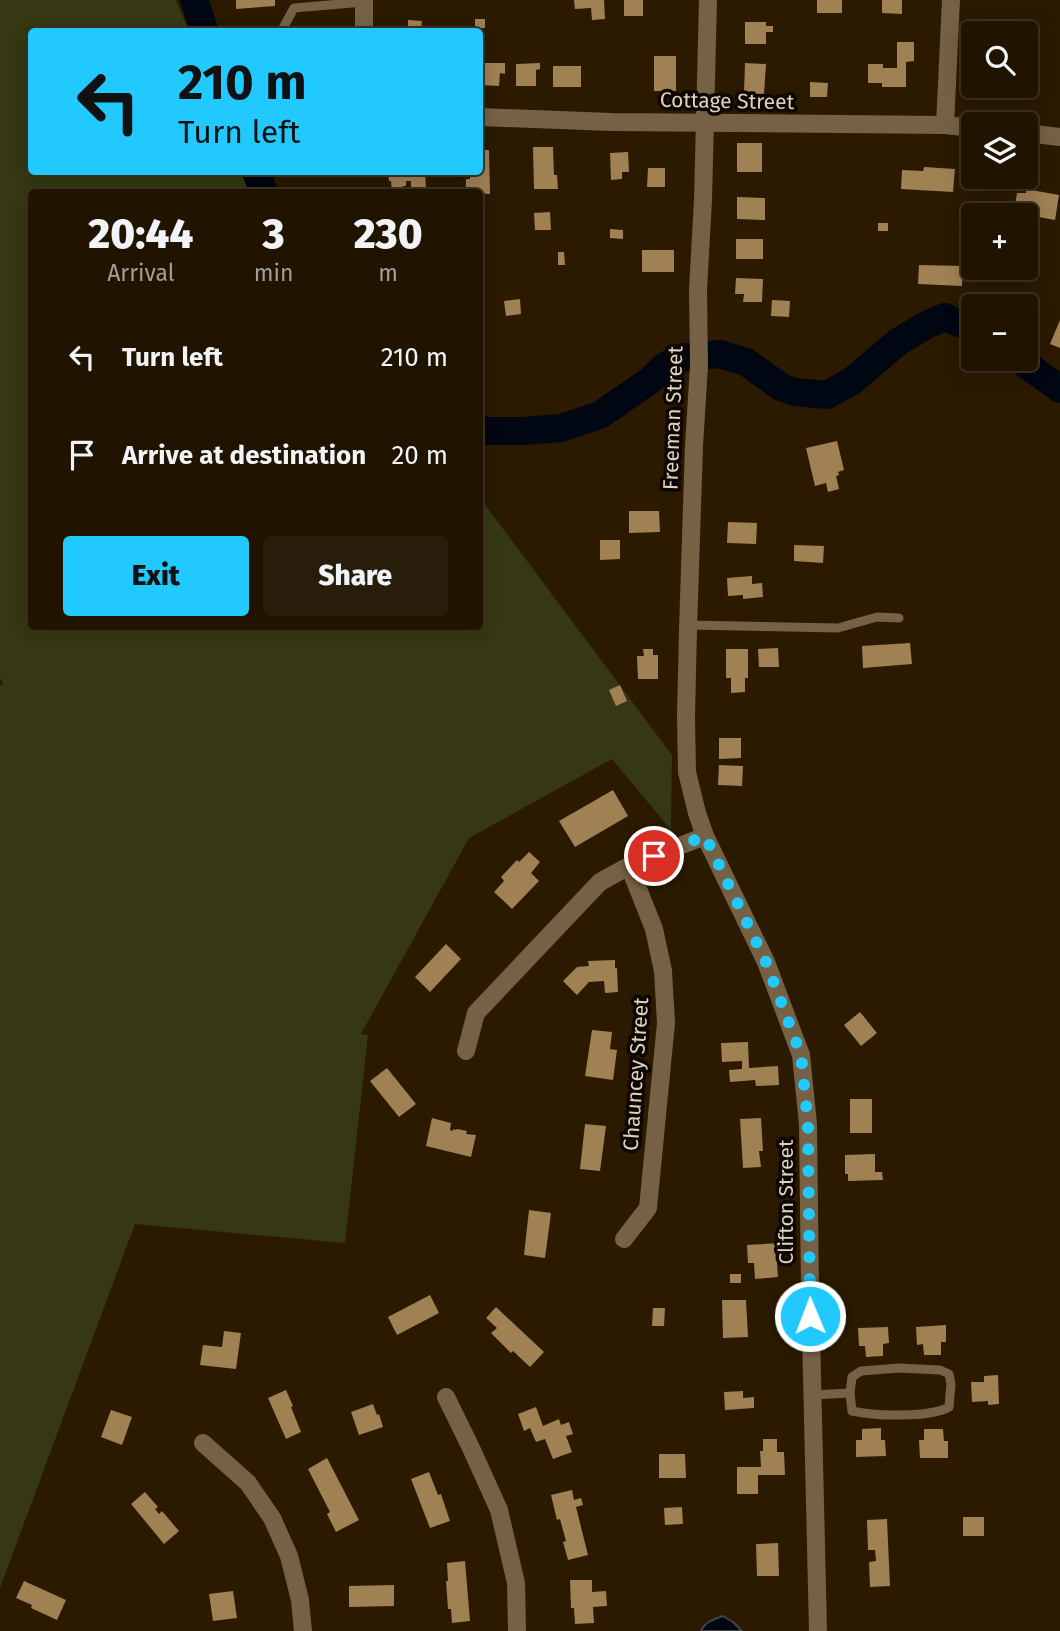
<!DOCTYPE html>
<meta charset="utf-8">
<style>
:root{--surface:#201400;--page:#281d0a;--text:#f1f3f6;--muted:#a29e99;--line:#3d3322;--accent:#22c9fe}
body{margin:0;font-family:"Fira Sans",sans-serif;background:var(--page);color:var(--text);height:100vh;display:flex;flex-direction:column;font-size:26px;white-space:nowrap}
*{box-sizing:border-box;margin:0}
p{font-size:23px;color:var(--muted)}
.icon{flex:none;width:38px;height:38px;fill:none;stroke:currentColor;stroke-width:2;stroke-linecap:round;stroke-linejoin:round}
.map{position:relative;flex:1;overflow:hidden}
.drawer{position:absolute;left:28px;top:189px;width:455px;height:441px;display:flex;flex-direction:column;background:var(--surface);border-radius:7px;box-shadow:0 4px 18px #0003,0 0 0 2px var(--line)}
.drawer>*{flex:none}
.hud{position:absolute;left:28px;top:28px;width:455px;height:147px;border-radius:7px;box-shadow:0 4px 18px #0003,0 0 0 2px var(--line);background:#22c9fe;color:#111;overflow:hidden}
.fabs{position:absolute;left:961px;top:21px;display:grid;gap:14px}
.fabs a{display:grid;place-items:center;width:77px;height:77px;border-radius:7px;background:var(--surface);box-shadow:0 4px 18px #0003,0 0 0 2px var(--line);font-size:35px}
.pin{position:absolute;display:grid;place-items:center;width:60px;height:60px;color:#fff;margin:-30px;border:4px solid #fff;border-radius:50%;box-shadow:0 2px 7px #0007}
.me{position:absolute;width:77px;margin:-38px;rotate:359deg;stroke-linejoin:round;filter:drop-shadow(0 0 5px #0008)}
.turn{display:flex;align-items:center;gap:24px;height:147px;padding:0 35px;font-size:32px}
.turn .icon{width:91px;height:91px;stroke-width:2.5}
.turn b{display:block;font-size:49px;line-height:60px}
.eta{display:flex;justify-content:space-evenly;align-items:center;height:119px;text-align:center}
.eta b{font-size:42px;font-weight:800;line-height:49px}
.action{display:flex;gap:14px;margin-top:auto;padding:14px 35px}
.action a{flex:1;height:80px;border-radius:7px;background:var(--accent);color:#111;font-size:28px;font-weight:800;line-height:80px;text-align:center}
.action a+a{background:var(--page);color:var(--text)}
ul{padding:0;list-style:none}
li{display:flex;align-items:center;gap:21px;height:98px;padding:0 35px}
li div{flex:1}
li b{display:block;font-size:26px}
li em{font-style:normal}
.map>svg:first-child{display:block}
</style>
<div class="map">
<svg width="1060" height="1631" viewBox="0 0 1060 1631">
<rect width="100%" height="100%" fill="#2b1a00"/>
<polygon fill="#353812" points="0,0 176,0 189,31 32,32 32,172 253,172 265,192 32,192 32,626 480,626 480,498 672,755 671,830 612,759 469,838 361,1034 368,1035 345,1243 135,1224 0,1588 0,685 3,684 0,678"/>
<path fill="#000612" stroke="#434447" stroke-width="2" d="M 723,1616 L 733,1622 L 742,1631 L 701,1631 C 705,1622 714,1619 723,1616 Z"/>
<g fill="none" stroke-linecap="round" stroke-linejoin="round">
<g stroke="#000612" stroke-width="28">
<polyline points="194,0 205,32"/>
<polyline points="256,172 264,192"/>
<polyline points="1019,359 1060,389"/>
<polyline points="480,429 486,431 523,431 561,428 600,415 652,379 664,367 680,358 720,354 746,362 781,387 795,392 827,395 852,381 898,342 926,325 945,317 973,329"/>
</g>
</g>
<g fill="#a08154">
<polygon points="236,0 275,0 275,6 236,9"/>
<polygon points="574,0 604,0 605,19 592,20 591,8 575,9"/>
<rect x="624" y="0" width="19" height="16"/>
<rect x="817" y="0" width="25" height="13"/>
<polygon points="882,0 902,0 902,14 882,13"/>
<rect x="475" y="19" width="10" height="9"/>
<polygon points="408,20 422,21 421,32 408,32"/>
<polygon points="745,22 766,22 766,26 773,26 773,32 766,32 766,44 745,44"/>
<polygon points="897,42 914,42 914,61 906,62 906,87 882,87 882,83 868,83 868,64 883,64 883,68 897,68"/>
<rect x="654" y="56" width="22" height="35"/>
<polygon points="480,63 505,63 505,74 500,73 499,86 480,85"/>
<polygon points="540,63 540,69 536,70 536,86 516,86 516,64"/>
<polygon points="745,63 766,64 764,94 744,93"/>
<rect x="553" y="66" width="28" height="21"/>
<polygon points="810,82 828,83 827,97 810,97"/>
<rect x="737" y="143" width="25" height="29"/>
<polygon points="533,147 553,147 554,175 557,175 558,189 534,189"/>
<polygon points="480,150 489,150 490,194 466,192 466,179 470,179 470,172 480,172"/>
<polygon points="628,152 629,172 622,172 622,179 611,180 610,153"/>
<polygon points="924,167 955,169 953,192 901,189 902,170 923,171"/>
<polygon points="648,168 665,168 665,187 647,187"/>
<polygon points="388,172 425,172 426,189 411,190 411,181 406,181 406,186 403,186 403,192 392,192 391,181 389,181"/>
<polygon points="1026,189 1059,195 1055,220 1023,214 1023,212 1014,211 1017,193 1026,193"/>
<polygon points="737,197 765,198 765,220 737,219"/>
<polygon points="550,212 551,230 535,230 534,213"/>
<rect x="878" y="223" width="10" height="8"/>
<polygon points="610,229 623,230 623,239 610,238"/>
<rect x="736" y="239" width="27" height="20"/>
<rect x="642" y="250" width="32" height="22"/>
<polygon points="558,252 564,252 565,265 558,265"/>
<polygon points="919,265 963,266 962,286 918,284"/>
<polygon points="736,278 763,279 762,302 743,302 744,294 735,294"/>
<polygon points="520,299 521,314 506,316 504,301"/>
<polygon points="772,300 790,301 789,317 771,316"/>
<polygon points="1060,320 1060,348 1050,344"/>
<polygon points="837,441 844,470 838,472 839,475 836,476 839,489 828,492 826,483 815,486 806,448"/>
<polygon points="629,511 659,511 660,532 629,533"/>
<polygon points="728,522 757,523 756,544 727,543"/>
<polygon points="600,540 620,540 620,559 600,560"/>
<polygon points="794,545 824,546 823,563 794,561"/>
<polygon points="752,576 752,584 762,583 763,597 743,599 743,595 728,596 727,578"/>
<polygon points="910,643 912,664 863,668 862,646"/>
<polygon points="778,648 779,667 759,667 758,649"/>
<polygon points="643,649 653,649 653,655 658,655 658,679 638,679 637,656 644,656"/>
<polygon points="726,649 748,649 748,678 745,678 745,692 731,693 731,678 726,678"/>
<polygon points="620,685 627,701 616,706 609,690"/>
<polygon points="719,738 741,738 741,758 719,759"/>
<polygon points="719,765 743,766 742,786 718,785"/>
<polygon points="613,790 628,816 575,847 559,821"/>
<polygon points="529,852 540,862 531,873 539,881 512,909 494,892 504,881 501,877 517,860 519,862"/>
<polygon points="446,944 461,959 430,992 415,977"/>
<polygon points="615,960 615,968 617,968 618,992 605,993 604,981 589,982 577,995 563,981 577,967 589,966 588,961"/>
<polygon points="860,1012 877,1033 861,1046 844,1025"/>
<polygon points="592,1030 612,1032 610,1049 617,1050 613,1080 585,1076"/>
<polygon points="748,1042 749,1068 778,1066 779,1085 756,1086 755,1080 730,1082 729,1070 742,1069 742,1061 722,1062 721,1043"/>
<polygon points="387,1068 416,1104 399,1117 370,1081"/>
<rect x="850" y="1099" width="22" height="34"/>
<polygon points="432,1118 451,1123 450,1130 453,1131 453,1129 456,1130 457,1129 467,1131 466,1134 476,1135 471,1157 426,1146"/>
<polygon points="761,1118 763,1151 759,1151 761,1167 743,1168 740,1119"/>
<polygon points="585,1124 606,1126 600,1171 580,1169"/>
<polygon points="875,1154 875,1172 882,1172 883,1180 848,1181 848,1174 845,1174 845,1155"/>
<polygon points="529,1210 551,1213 545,1258 524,1255"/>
<polygon points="781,1243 782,1263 777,1263 778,1277 755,1279 754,1263 748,1263 747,1245"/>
<rect x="730" y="1274" width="11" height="9"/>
<polygon points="430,1295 439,1313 397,1335 388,1317"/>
<polygon points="722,1300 746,1300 748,1337 723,1338"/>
<polygon points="496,1307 544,1352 530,1367 513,1351 511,1353 491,1333 497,1328 486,1318"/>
<polygon points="653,1308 665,1308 664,1326 652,1326"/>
<polygon points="946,1325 946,1342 941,1342 941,1355 924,1355 923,1344 917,1345 916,1327"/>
<polygon points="888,1327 889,1343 883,1344 883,1356 866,1357 865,1346 859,1346 858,1328"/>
<polygon points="224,1331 241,1333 236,1369 200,1365 203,1345 222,1347"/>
<polygon points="998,1375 999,1404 988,1405 988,1401 972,1402 971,1382 984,1382 984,1376"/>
<polygon points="286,1390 293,1406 291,1407 301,1432 286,1439 268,1398"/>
<polygon points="743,1391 743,1398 754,1397 754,1408 725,1410 724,1392"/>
<polygon points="373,1404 377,1415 379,1414 383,1427 359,1435 351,1412"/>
<polygon points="536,1407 543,1426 559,1419 561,1425 569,1422 573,1434 566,1436 572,1452 553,1459 545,1439 536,1442 530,1428 524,1431 518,1414"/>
<polygon points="111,1410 132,1417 122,1445 101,1437"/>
<polygon points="881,1428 881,1440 885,1440 886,1456 856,1457 856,1440 862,1440 862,1429"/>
<polygon points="924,1429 943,1429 944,1441 948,1441 948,1458 920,1458 919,1440 924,1440"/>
<polygon points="763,1439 777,1439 777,1452 784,1452 785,1475 758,1475 758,1494 737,1494 737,1467 761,1467 760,1451 763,1451"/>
<polygon points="659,1454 685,1454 686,1478 659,1478"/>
<polygon points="327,1458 359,1520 336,1532 327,1514 330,1512 308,1469"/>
<polygon points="429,1472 438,1495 441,1494 450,1521 430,1528 411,1479"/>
<polygon points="572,1490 574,1500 581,1498 583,1505 576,1507 588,1555 568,1560 563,1542 566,1541 560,1519 557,1520 551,1495"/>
<polygon points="145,1492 158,1507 155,1509 159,1514 162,1511 179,1531 164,1544 131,1504"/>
<polygon points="682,1507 683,1524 665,1525 664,1508"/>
<rect x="963" y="1517" width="21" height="19"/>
<polygon points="887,1519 890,1586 870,1587 869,1562 876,1561 875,1550 868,1550 867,1520"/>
<polygon points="778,1543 779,1576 757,1576 756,1544"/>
<polygon points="465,1561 470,1621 452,1623 451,1609 448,1609 446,1581 448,1581 447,1563"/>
<polygon points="570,1580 592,1580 592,1592 606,1591 607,1606 593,1607 594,1623 575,1624 574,1608 571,1608"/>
<polygon points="24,1581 66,1600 57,1620 31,1608 32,1605 16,1598"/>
<polygon points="394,1585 394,1606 349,1607 349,1586"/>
<polygon points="233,1591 237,1618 213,1621 209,1594"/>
</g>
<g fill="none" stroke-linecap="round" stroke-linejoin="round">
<g stroke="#766145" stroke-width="9">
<polyline points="262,32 282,30 294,8 364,2"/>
<polyline points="688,625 838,628 877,617 899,618"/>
<path d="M 813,1395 L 850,1393 L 852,1377 L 861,1371 L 899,1368 L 940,1370 L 949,1374 L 951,1384 L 949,1407 C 930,1418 874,1416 852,1411 L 850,1393"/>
</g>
<g stroke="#766145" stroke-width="18">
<polyline points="364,0 364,32"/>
<polyline points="708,0 703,200 698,290 699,365 694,446 688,629 686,717 687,772 697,813 705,836 766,962 801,1055 808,1124 810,1290 818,1631"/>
<polyline points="480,117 611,122 945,125 973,128"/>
<polyline points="945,125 951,0"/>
<polyline points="1026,133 1060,137"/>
<polyline points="466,1051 476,1013 600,882 629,866 705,836"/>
<polyline points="624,1239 648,1208 666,1023 663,971 654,929 629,866"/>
<polyline points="446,1397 471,1448 499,1510 516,1583 517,1631"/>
<polyline points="203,1443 248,1483 272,1518 289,1556 300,1600 303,1631"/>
</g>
</g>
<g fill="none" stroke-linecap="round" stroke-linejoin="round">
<polyline stroke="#22c9fe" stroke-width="12" stroke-dasharray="0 21.6" points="654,856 705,836 766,962 801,1055 808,1124 810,1316"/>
</g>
<g text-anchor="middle" stroke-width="7" stroke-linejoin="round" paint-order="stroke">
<g font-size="21" fill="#ded3c3" stroke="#0e0701">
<text transform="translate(727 101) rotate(1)" y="7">Cottage Street</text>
<text transform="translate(673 418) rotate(-88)" y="7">Freeman Street</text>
<text transform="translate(636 1074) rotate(-86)" y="7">Chauncey Street</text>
<text transform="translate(786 1202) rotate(-90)" y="7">Clifton Street</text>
</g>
</g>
</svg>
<div class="fabs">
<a><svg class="icon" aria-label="search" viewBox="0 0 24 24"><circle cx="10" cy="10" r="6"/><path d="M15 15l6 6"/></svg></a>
<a><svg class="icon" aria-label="layers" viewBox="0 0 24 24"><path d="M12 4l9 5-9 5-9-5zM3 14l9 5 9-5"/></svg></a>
<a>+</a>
<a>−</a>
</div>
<div class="pin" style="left:654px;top:856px;background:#d93025"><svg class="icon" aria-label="arrive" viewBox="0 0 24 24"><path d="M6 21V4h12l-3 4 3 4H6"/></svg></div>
<svg class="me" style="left:810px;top:1316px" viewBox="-20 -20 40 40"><circle r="17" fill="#22c9fe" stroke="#fff" stroke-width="3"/><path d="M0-11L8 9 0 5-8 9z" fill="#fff"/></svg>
<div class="hud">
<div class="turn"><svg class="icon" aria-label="left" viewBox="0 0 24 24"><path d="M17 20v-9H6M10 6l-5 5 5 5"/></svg><div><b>210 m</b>Turn left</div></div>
</div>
<section class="drawer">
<div class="eta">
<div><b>20:44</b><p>Arrival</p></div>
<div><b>3</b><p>min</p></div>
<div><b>230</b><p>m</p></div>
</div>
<ul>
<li><svg class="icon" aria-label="left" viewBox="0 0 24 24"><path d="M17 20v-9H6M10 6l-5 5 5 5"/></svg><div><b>Turn left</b></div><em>210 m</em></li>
<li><svg class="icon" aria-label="arrive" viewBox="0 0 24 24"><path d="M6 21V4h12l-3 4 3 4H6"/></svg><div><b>Arrive at destination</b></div><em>20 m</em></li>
</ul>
<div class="action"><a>Exit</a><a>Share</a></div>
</section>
</div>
